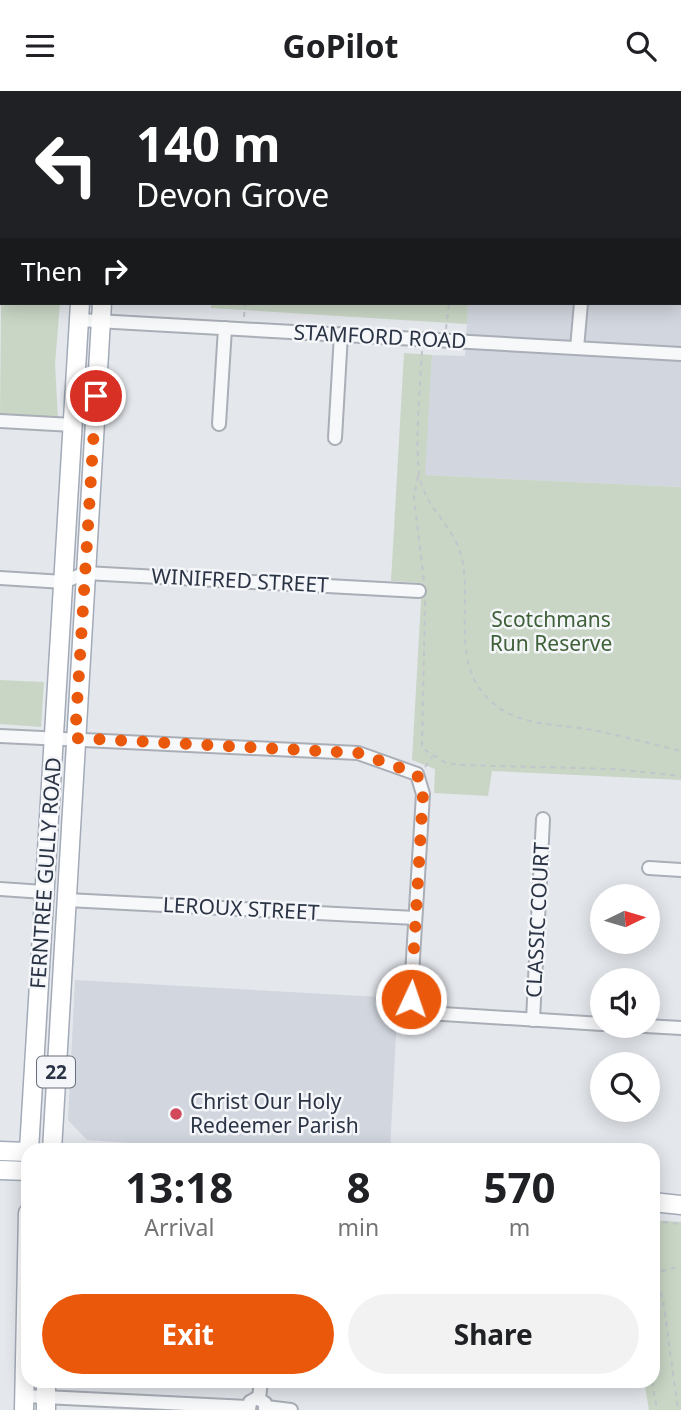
<!DOCTYPE html>
<style>
:root{--surface:#fff;--page:#f2f2f2;--text:#202124;--muted:#757577;--accent:#ea580c}
body{margin:0;font-family:"Noto Sans",sans-serif;background:var(--page);color:var(--text);height:100vh;display:flex;flex-direction:column;font-size:26px;white-space:nowrap}
*{box-sizing:border-box;margin:0}
p{font-size:23px;color:var(--muted)}
.icon{flex:none;width:38px;height:38px;fill:none;stroke:currentColor;stroke-width:2;stroke-linecap:round;stroke-linejoin:round}
.map{position:relative;flex:1;overflow:hidden}
.sheet{position:absolute;left:21px;top:1052px;width:639px;height:245px;display:flex;flex-direction:column;background:var(--surface);border-radius:21px;box-shadow:0 4px 18px #0003}
.sheet>*{flex:none}
.hud{position:absolute;left:0px;top:0px;width:682px;height:214px;box-shadow:0 4px 18px #0003;background:#202124;color:#fff;overflow:hidden}
.needle{width:46px;rotate:85deg}
.tools{position:absolute;left:590px;top:793px;display:grid;gap:14px}
.tools a{display:grid;place-items:center;width:70px;height:70px;border-radius:50%;background:var(--surface);box-shadow:0 4px 18px #0003;font-size:35px}
.pin{position:absolute;display:grid;place-items:center;width:60px;height:60px;color:#fff;margin:-30px;border:4px solid #fff;border-radius:50%;box-shadow:0 2px 7px #0007}
.me{position:absolute;width:77px;margin:-38px;rotate:3deg;stroke-linejoin:round;filter:drop-shadow(0 0 5px #0008)}
.turn{display:flex;align-items:center;gap:24px;height:147px;padding:0 21px;font-size:32px}
.turn .icon{width:91px;height:91px;stroke-width:2.5}
.turn b{display:block;font-size:49px;line-height:60px}
.then{display:flex;align-items:center;height:66px;padding:0 21px;background:#0003;gap:14px;font-size:26px}
.eta{display:flex;justify-content:space-evenly;align-items:center;height:119px;text-align:center}
.eta b{font-size:42px;font-weight:700;line-height:49px}
.button{display:flex;gap:14px;margin-top:auto;padding:14px 21px}
.button a{flex:1;height:80px;border-radius:42px;background:var(--accent);color:#fff;font-size:28px;font-weight:700;line-height:80px;text-align:center}
.button a+a{background:var(--page);color:var(--text)}
header{display:flex;justify-content:space-between;align-items:center;height:91px;padding:0 21px;background:var(--surface);font-size:32px;font-weight:700}
.map>svg:first-child{display:block}
</style>
<header><svg class="icon" aria-label="menu" viewBox="0 0 24 24"><path d="M4 6h16M4 12h16M4 18h16"/></svg>GoPilot<svg class="icon" aria-label="search" viewBox="0 0 24 24"><circle cx="10" cy="10" r="6"/><path d="M15 15l6 6"/></svg></header>
<div class="map">
<svg width="681" height="1319" viewBox="0 0 681 1319">
<rect width="100%" height="100%" fill="#e4e7ec"/>
<g fill="#d2d6de">
<polygon points="480,0 681,0 681,396 424,384 432,264 465,265 468,212 681,212 681,2"/>
<polygon points="75,889 398,907 390,1059 231,1059 87,1049 68,1029"/>
</g>
<g fill="#c9d6c5">
<polygon points="2,125 2,212 60,212 55,273 58,327 0,323"/>
<polygon points="211,212 468,212 467,233 211,217"/>
<polygon points="404,262 432,264 425,384 681,396 681,689 492,680 488,705 434,702 435,678 412,669 422,492 391,490"/>
<polygon points="0,589 44,591 41,636 0,633"/>
<polygon points="653,1129 681,1131 681,1319 649,1319 644,1290 653,1290"/>
</g>
<g fill="none" stroke-linecap="round" stroke-linejoin="round">
<g stroke="#a9aeb7" stroke-width="16">
<g id="street">
<polyline points="611,2 612,0"/>
<polyline points="79,229 681,263"/>
<polyline points="577,257 581,212"/>
<polyline points="0,330 73,334"/>
<polyline points="219,333 225,237"/>
<polyline points="335,347 341,243"/>
<polyline points="0,487 64,491 85,482 419,500"/>
<polyline points="0,645 358,662 417,683 423,703 411,900 413,915 427,922 602,933"/>
<polyline points="649,777 681,779"/>
<polyline points="0,798 44,801"/>
<polyline points="67,809 415,827"/>
<polyline points="533,929 543,728"/>
<polyline points="628,934 681,937"/>
<polyline points="24,1305 248,1316"/>
<polyline points="259,1307 261,1290"/>
<polyline points="266,1316 291,1319"/>
<polyline points="249,1319 250,1311 257,1307 265,1312 265,1319"/>
</g>
</g>
<g stroke="#a3abb8" stroke-width="21">
<g id="primary">
<polyline points="63,0 63,2"/>
<polyline points="115,2 115,0"/>
<polyline points="29,1059 80,212"/>
<polyline points="52,1059 102,212"/>
<polyline points="0,1060 28,1061"/>
<polyline points="0,1079 28,1080"/>
<polyline points="653,1111 681,1114"/>
<polyline points="24,1319 28,1122"/>
<polyline points="46,1319 46,1290"/>
</g>
</g>
<g stroke="#8b94a3" stroke-width="24">
<g id="highway">
<polyline points="9,2 9,0"/>
<polyline points="49,2 50,0"/>
<polyline points="0,19 2,15"/>
<polyline points="0,80 2,77"/>
</g>
</g>
<g stroke="#c2c5cb" stroke-width="2" stroke-dasharray="5 5" stroke-linecap="butt">
<polyline points="293,0 294,2"/>
<polyline points="377,0 378,2"/>
<polyline points="272,2 273,0"/>
<polyline points="338,2 340,0"/>
<polyline points="438,2 438,0"/>
<polyline points="244,226 245,212"/>
<polyline points="446,238 449,212"/>
<path d="M 422,260 C 420,299 415,344 419,383 C 423,411 445,428 457,453 C 480,503 439,581 504,620 C 530,635 565,634 593,639 C 622,645 652,653 681,660"/>
<polyline points="418,385 414,407 424,490"/>
<polyline points="425,510 422,657 446,672 462,674 613,678 681,685"/>
<polyline points="425,676 432,666"/>
<polyline points="653,1130 681,1133"/>
<polyline points="653,1179 655,1182 681,1175"/>
<polyline points="655,1182 663,1209 678,1319"/>
<polyline points="652,1290 657,1319"/>
</g>
<use href="#street" stroke="#f7f8fa" stroke-width="12"/>
<use href="#primary" stroke="#fff" stroke-width="18"/>
<use href="#highway" stroke="#fff" stroke-width="21"/>
</g>
<g fill="none" stroke-linecap="round" stroke-linejoin="round">
<polyline stroke="#ea580c" stroke-width="12" stroke-dasharray="0 21.6" points="96,305 75,647 358,662 417,683 423,703 411,908"/>
</g>
<circle fill="#d1495b" stroke="#f4f6f9" stroke-width="2.5" cx="176" cy="1023" r="7"/>
<g text-anchor="middle" stroke-width="5" stroke-linejoin="round" paint-order="stroke">
<rect fill="#f4f6f9" stroke="#676e7b" stroke-width="2" x="37" y="965.5" width="38" height="31" rx="5"/>
<g font-size="19" font-weight="bold" fill="#2b3445">
<text x="56" y="988">22</text>
</g>
<g font-size="21" fill="#2b3445" stroke="#f4f6f9">
<text transform="translate(380 246) rotate(3)" y="7">STAMFORD ROAD</text>
<text transform="translate(240 490) rotate(3)" y="7">WINIFRED STREET</text>
<text transform="translate(46 782) rotate(-86)" y="7">FERNTREE GULLY ROAD</text>
<text transform="translate(241 818) rotate(3)" y="7">LEROUX STREET</text>
<text transform="translate(538 829) rotate(-87)" y="7">CLASSIC COURT</text>
</g>
<g font-size="21" fill="#3f6138" stroke="#f4f6f9">
<text x="551" y="536">Scotchmans<tspan x="551" dy="24">Run Reserve</tspan></text>
</g>
<g font-size="21" fill="#2b3445" stroke="#f4f6f9" text-anchor="start">
<text x="190" y="1018">Christ Our Holy<tspan x="190" dy="24">Redeemer Parish</tspan></text>
</g>
</g>
</svg>
<div class="tools">
<a><svg class="needle" viewBox="-14 -14 28 28"><path d="M0-13l5 13h-10z" fill="#e53935"/><path d="M0 13l5-13h-10z" fill="#757577"/></svg></a>
<a><svg class="icon" aria-label="sound" viewBox="0 0 24 24"><path d="M4 9h4l5-4v14l-5-4H4zM17 9q2 3 0 6"/></svg></a>
<a><svg class="icon" aria-label="search" viewBox="0 0 24 24"><circle cx="10" cy="10" r="6"/><path d="M15 15l6 6"/></svg></a>
</div>
<div class="pin" style="left:96px;top:305px;background:#d93025"><svg class="icon" aria-label="arrive" viewBox="0 0 24 24"><path d="M6 21V4h12l-3 4 3 4H6"/></svg></div>
<svg class="me" style="left:411px;top:908px" viewBox="-20 -20 40 40"><circle r="17" fill="#ea580c" stroke="#fff" stroke-width="3"/><path d="M0-11L8 9 0 5-8 9z" fill="#fff"/></svg>
<div class="hud">
<div class="turn"><svg class="icon" aria-label="left" viewBox="0 0 24 24"><path d="M17 20v-9H6M10 6l-5 5 5 5"/></svg><div><b>140 m</b>Devon Grove</div></div>
<div class="then">Then<svg class="icon" aria-label="right" viewBox="0 0 24 24"><path d="M7 20v-9h11M14 6l5 5-5 5"/></svg></div>
</div>
<section class="sheet">
<div class="eta">
<div><b>13:18</b><p>Arrival</p></div>
<div><b>8</b><p>min</p></div>
<div><b>570</b><p>m</p></div>
</div>
<div class="button"><a>Exit</a><a>Share</a></div>
</section>
</div>
